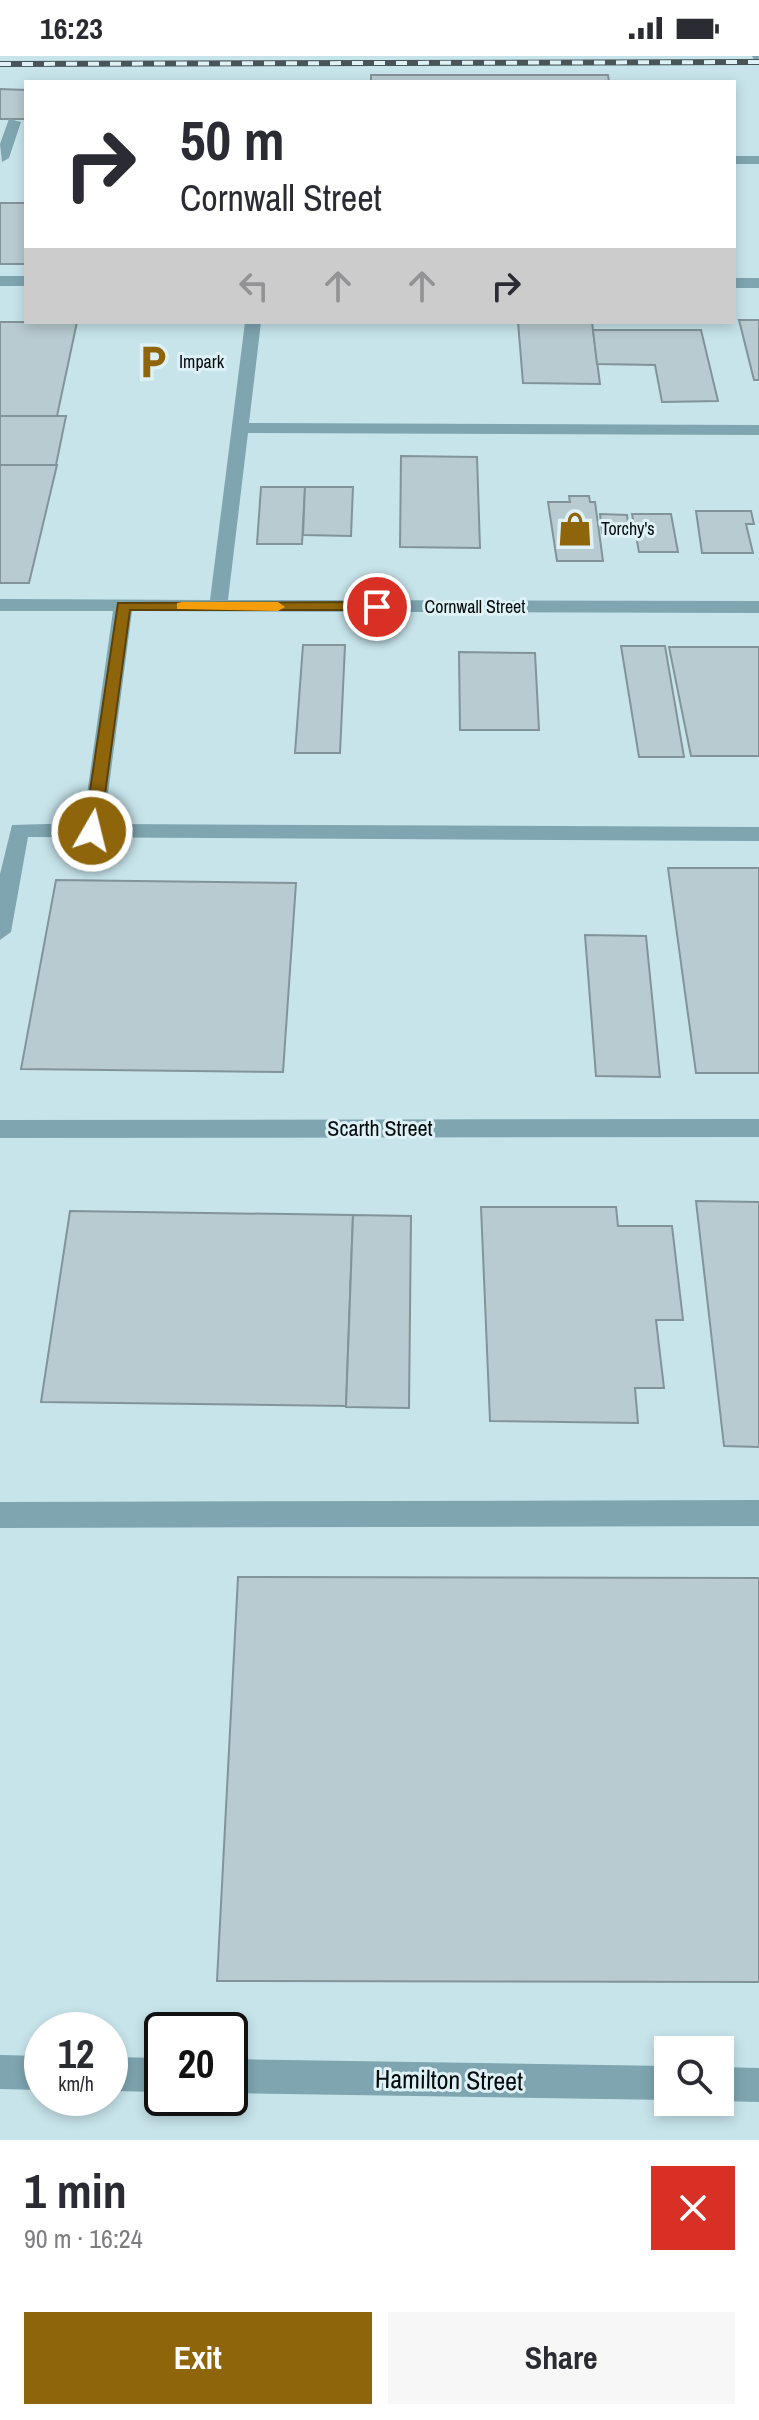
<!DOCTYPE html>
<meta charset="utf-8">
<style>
:root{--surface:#fff;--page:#f7f7f7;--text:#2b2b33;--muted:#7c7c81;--accent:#8f650b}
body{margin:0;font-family:"Archivo Narrow",sans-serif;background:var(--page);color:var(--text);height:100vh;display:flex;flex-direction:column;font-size:30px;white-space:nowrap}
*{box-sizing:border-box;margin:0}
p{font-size:26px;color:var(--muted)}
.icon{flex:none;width:44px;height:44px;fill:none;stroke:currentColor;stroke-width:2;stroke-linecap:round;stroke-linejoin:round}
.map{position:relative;height:2084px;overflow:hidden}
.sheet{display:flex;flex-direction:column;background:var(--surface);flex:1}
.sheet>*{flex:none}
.hud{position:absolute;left:24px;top:24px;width:712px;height:244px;border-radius:0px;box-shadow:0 4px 12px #0003;background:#fff;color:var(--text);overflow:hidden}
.controls{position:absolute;left:654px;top:1980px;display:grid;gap:16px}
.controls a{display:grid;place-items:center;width:80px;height:80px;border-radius:0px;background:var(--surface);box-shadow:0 4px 12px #0003;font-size:40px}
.speed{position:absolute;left:24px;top:1956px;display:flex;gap:16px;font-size:40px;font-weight:700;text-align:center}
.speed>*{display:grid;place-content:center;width:104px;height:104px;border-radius:50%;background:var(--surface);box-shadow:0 4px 12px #0003;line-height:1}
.speed small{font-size:20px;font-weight:400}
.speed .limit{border:4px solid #111;border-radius:12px;background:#fff;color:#111}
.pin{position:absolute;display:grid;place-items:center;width:68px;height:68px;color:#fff;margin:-34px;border:4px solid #fff;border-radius:50%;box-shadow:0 2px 8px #0007}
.me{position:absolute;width:88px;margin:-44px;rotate:8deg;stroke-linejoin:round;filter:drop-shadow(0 0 6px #0008)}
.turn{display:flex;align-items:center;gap:28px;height:168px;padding:0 24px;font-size:36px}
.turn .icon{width:104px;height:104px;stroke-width:2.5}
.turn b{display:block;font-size:56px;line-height:68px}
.lanes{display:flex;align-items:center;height:76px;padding:0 24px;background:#0003;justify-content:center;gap:40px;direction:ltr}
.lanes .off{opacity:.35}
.round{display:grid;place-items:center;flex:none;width:84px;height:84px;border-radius:0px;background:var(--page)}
.summary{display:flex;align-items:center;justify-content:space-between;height:136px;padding:0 24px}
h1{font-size:48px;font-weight:700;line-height:60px}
.cta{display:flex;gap:16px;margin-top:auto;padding:16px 24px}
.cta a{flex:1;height:92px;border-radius:0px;background:var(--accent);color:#fff;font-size:32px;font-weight:700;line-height:92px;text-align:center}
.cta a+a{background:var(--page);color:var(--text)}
.status{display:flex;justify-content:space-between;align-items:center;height:56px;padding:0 40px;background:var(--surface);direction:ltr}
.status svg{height:22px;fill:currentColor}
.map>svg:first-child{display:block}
</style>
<div class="status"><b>16:23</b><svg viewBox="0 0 49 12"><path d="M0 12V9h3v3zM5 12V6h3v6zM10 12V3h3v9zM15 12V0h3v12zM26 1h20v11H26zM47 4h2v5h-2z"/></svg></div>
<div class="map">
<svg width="759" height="2084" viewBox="0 0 759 2084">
<rect width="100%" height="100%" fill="#ddf1f6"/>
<path fill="#c7e4eb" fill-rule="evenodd" d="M 0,0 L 759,0 L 759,2084 L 0,2084 ZM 26,26 L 734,26 L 734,266 L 26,266 ZM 42,1974 L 110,1974 L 110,2042 L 42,2042 ZM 162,1974 L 230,1974 L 230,2042 L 162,2042 ZM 668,1994 L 720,1994 L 720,2046 L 668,2046 Z"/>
<g fill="#b8cbd0" stroke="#829499" stroke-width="2">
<polygon points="371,19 608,19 609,26 371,26"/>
<polygon points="0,33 26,34 26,63 0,63"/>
<rect x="0" y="147" width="26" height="61"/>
<polygon points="739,264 759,264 759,324 754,324"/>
<polygon points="0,266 77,266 57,360 0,360"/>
<polygon points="518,266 592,266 600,328 523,327"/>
<polygon points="593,274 701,274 718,345 662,346 655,309 597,308"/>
<polygon points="0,360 66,360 56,409 0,409"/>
<polygon points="401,400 477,401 480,492 400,491"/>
<polygon points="0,409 57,409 29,527 0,527"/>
<polygon points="261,431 305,431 302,488 257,488"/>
<polygon points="305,431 353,431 351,480 303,479"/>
<polygon points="569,440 589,440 590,446 595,446 603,505 557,505 548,446 570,446"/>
<polygon points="696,455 751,455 754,468 746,468 753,497 702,497"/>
<polygon points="600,458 627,459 629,477 602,477"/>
<polygon points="632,458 671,458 678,496 639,496"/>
<polygon points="303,589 345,589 340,697 295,697"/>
<polygon points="621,590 665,590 684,701 639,701"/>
<polygon points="669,591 759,591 759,700 691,700"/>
<polygon points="459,596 535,597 539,674 460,674"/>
<polygon points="668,812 759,812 759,1017 696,1017"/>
<polygon points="56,824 296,827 283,1016 21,1013"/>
<polygon points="585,879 646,880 660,1021 596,1020"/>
<polygon points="696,1145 759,1146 759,1391 724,1390"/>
<polygon points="481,1151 616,1151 618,1170 672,1170 683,1264 656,1264 664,1332 635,1332 638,1367 490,1365"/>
<polygon points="70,1155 353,1159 346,1350 41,1346"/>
<polygon points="353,1159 411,1160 409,1352 346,1351"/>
<polygon points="238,1521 759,1522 759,1926 217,1925"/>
</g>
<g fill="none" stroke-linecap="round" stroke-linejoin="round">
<g fill="#7ea5b0" fill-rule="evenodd">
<polygon points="752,0 759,0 759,7 755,6"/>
<polygon points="9,63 21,66 9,102 2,106 0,88"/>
<rect x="734" y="100" width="25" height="8"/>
<rect x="0" y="220" width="26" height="10"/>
<rect x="734" y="222" width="25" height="10"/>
<polygon points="245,266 261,266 249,367 759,369 759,379 248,377 228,544 759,545 759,557 132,555 104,768 759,771 759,785 28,781 11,876 0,884 0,818 12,769 83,767 113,555 0,555 0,543 210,544"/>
<polygon points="759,1063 759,1081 0,1082 0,1064"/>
<polygon points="759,1444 759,1470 0,1472 0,1446"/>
<polygon points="0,1999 42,2000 42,2034 0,2033"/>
<polygon points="110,2001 162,2002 162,2036 110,2035"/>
<polygon points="230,2003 668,2010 668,2044 230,2037"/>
<polygon points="720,2011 759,2012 759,2046 720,2045"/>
</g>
<g stroke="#495457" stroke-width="6">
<polyline id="rail" points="0,8 759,6"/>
</g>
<use href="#rail" stroke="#ddf1f6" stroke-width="4" stroke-dasharray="11" stroke-linecap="butt"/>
</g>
<polygon fill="#8f650b" stroke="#5d4207" stroke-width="2" points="377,546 382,548 382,554 130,554 100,775 98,778 86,778 84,775 118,547"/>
<polygon fill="#f59e0b" points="182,546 278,546 285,551 278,555 177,553 177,547"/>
<defs>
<g id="parking-bare" transform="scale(2.76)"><path d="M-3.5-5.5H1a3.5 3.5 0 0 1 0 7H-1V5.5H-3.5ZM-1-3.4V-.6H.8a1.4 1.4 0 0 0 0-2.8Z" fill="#8f650b" stroke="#ddf1f6" stroke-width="2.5" paint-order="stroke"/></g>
<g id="shop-bare" transform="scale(2.76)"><path d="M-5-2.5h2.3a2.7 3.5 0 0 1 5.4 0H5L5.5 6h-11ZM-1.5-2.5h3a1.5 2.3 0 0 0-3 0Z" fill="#8f650b" stroke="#ddf1f6" stroke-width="2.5" paint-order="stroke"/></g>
</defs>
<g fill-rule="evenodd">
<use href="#parking-bare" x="153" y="306"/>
<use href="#shop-bare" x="575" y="473"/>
</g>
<g text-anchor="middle" stroke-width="6" stroke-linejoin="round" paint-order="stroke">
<g font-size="18" fill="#060c0e" stroke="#ddf1f6" text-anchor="start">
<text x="179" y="312">Impark</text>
<text x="601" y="479">Torchy's</text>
</g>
<g font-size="18" fill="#060c0e" stroke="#ddf1f6">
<text x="475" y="557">Cornwall Street</text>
</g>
<g font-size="22" fill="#060c0e" stroke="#ddf1f6">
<text x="380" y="1080">Scarth Street</text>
</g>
<g font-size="26" fill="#060c0e" stroke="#ddf1f6">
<text transform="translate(449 2024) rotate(1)" y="9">Hamilton Street</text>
</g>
</g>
</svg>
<div class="controls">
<a><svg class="icon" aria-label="search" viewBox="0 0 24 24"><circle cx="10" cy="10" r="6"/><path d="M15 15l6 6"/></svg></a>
</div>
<div class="speed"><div>12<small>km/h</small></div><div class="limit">20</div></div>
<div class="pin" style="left:377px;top:551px;background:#d93025"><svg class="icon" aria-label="arrive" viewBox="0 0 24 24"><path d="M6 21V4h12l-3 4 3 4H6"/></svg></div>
<svg class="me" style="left:92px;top:775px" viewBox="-20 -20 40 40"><circle r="17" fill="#8f650b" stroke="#fff" stroke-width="3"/><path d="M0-11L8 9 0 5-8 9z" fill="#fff"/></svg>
<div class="hud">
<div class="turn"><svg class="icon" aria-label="right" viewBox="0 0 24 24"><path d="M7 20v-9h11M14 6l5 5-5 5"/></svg><div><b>50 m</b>Cornwall Street</div></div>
<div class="lanes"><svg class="icon off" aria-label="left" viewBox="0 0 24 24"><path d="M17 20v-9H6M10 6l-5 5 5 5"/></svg><svg class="icon off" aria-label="ahead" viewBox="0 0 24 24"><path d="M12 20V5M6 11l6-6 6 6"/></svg><svg class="icon off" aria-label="ahead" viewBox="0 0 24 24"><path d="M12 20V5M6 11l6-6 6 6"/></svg><svg class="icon" aria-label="right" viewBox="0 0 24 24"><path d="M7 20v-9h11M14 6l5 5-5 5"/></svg></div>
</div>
</div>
<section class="sheet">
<div class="summary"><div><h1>1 min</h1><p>90 m · 16:24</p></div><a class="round" style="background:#d93025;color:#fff"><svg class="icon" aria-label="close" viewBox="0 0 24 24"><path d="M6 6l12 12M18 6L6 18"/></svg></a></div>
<div class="cta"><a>Exit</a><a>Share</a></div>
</section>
